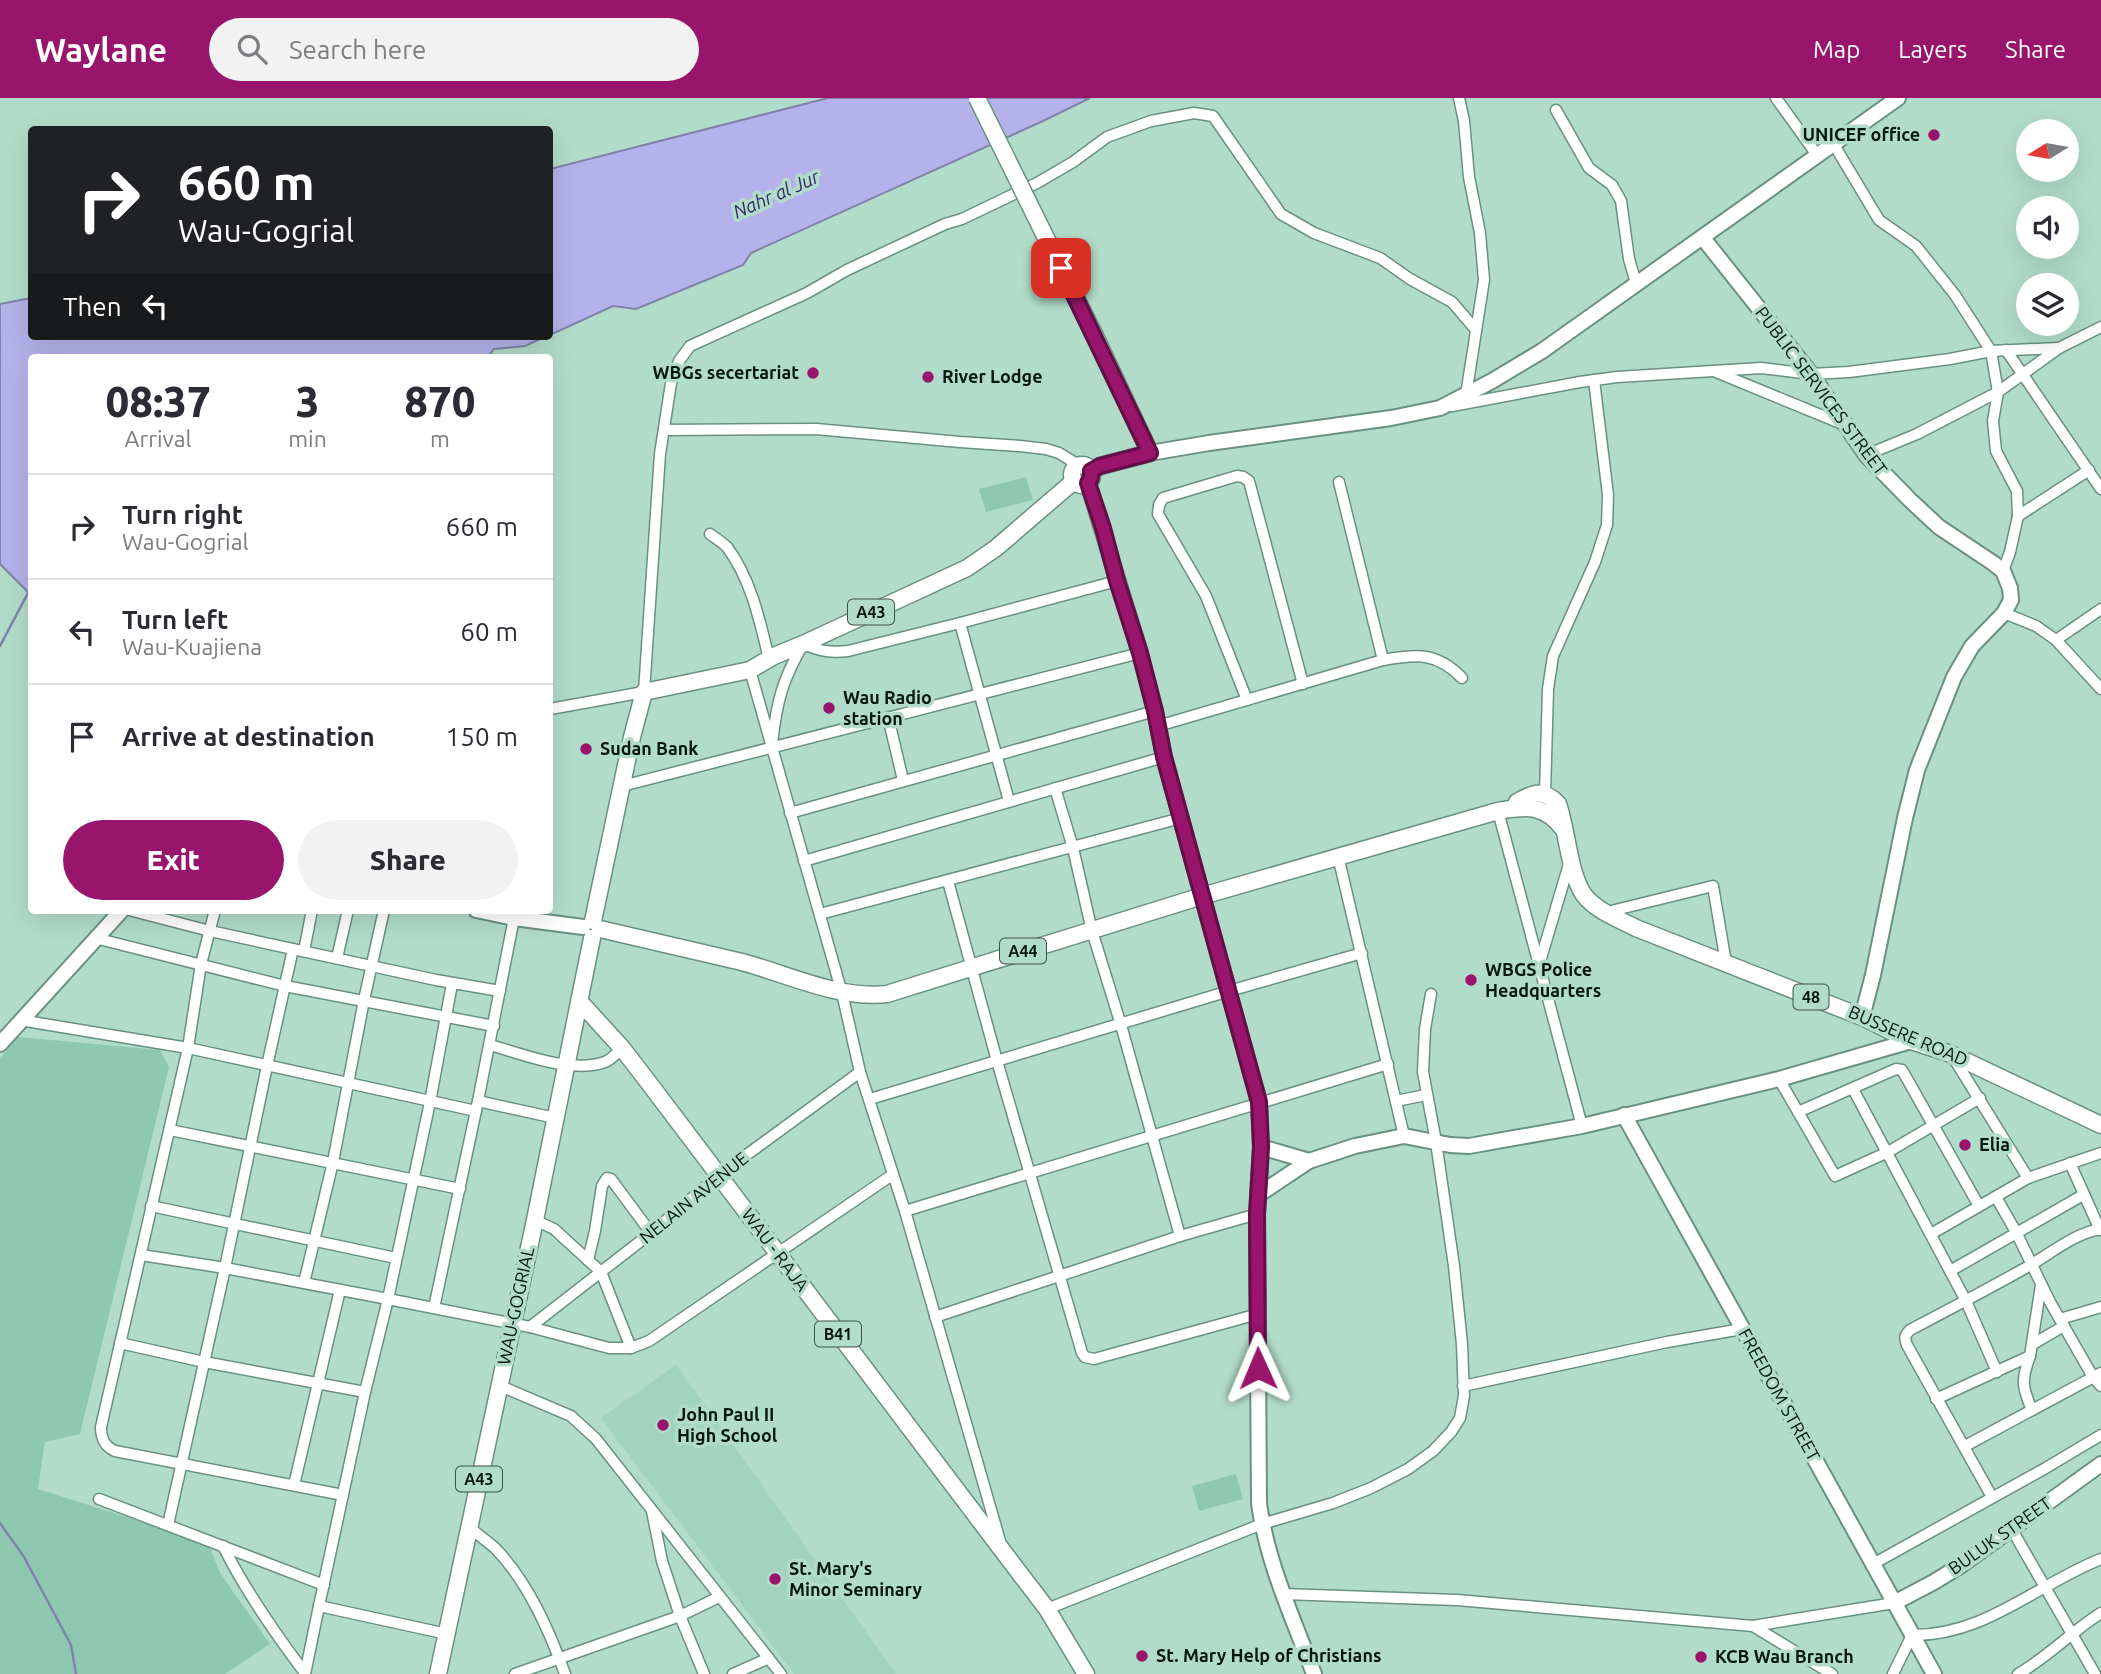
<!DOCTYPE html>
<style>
:root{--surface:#fff;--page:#f2f2f3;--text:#2b2b33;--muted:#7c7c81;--line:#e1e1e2;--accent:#99156b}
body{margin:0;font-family:Ubuntu,sans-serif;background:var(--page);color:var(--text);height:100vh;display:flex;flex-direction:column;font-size:26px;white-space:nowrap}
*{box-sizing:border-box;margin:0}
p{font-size:23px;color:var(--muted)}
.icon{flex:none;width:38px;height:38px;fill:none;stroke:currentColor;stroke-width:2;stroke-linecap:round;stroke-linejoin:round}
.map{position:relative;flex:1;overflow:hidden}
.sheet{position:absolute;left:28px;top:256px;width:525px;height:560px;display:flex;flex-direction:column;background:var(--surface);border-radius:7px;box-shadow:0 7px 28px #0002}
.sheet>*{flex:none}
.top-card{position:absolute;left:28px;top:28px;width:525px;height:214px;border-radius:7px;box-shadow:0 7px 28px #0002;background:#202124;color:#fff;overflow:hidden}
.needle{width:46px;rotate:259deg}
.buttons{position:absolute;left:2016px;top:21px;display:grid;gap:14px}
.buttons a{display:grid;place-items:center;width:63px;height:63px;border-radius:50%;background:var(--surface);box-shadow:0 7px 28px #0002;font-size:35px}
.pin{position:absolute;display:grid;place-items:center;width:60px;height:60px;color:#fff;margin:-30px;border-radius:14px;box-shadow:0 4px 10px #0006}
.me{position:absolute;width:77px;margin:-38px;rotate:359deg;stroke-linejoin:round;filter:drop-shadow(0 0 5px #0008)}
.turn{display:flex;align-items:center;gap:24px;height:147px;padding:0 35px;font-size:32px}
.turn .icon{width:91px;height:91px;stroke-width:2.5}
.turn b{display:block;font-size:49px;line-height:60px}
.then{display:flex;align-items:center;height:66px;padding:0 35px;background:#0003;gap:14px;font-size:26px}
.eta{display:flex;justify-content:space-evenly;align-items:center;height:119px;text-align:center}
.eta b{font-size:42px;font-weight:800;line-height:49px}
.action{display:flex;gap:14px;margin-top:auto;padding:14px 35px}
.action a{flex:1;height:80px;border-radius:42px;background:var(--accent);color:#fff;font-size:28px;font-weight:800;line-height:80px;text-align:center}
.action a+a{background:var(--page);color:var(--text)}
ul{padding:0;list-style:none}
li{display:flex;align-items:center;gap:21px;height:105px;padding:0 35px;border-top:2px solid var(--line)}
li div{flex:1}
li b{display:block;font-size:26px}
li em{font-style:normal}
header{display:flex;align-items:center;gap:42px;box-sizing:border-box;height:98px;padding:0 35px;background:var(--accent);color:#fff}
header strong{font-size:33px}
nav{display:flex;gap:38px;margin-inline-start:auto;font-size:24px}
.search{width:490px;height:63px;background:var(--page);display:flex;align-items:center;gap:18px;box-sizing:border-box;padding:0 24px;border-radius:38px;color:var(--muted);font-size:26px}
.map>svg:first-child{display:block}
</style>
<header>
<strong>Waylane</strong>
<div class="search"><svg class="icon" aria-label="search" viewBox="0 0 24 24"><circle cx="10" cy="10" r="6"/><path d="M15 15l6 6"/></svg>Search here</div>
<nav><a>Map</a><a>Layers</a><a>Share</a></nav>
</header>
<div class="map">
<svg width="2101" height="1576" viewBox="0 0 2101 1576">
<rect width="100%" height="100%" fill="#b2dcca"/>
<polygon fill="#a1d3be" points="676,1267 700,1300 896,1576 794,1576 601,1320"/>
<g fill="#8fc8b1">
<polygon points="1026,379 1033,402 986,414 979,391"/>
<polygon points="18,939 160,952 169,969 80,1336 45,1344 38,1391 208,1445 220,1475 270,1546 225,1576 0,1576 0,960"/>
<polygon points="1236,1376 1243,1401 1199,1413 1192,1388"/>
</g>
<g fill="#b5b2eb" stroke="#8083a9" stroke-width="2">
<polygon points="828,0 1090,0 1043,23 751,155 743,167 636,211 613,208 550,237 550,71"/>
<polygon points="31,200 32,238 547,238 525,248 494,251 488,259 32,259 32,494 29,495 0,466 0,206"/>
</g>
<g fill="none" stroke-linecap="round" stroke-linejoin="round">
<g stroke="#8083a9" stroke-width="2.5">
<polyline points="0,548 29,493"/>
<polyline points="0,1425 24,1459 71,1547 76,1576"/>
</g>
<g stroke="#699180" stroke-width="13">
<g id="street">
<polyline points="1459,0 1464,23 1469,79 1480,135 1484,182 1466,297"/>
<polyline points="1776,0 1817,57"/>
<polyline points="1556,12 1589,70 1612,87 1621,103 1629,161 1636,185"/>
<polyline points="1833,45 1879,122 1916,148 1955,197 1991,253 1998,294 1993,323 1996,353 2017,393 2018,418 2010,454 2003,473"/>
<polyline points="2006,252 2101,391"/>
<polyline points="1716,274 1845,327"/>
<polyline points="1452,308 1580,284 1617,279 1761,270 1811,276 1849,274 1950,261 1991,253 2059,250"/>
<polyline points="664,332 816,331 960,344 1020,348 1046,351 1059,355 1080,368"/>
<polyline points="1866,357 1917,336 1998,294 2059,250 2101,229"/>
<polyline points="1339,384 1383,562"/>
<polyline points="2018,418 2089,372"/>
<path d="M 710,436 C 715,440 722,444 727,449 C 751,481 760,523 769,561"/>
<polyline points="2004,515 2036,528 2056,542 2101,511"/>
<polyline points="960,525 1009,703"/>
<polyline points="2056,542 2101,591"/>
<polyline points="750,572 842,895 860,974 905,1113 1000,1443"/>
<polyline points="1247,602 1206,498 1158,416 1159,407 1163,400 1237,378 1243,379 1249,383 1303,586"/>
<polyline points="550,611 644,594 660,356 671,285 679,263 690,248 807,195 847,172 945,126 962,121 1037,85 1073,64 1107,39 1151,23 1194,15 1213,18 1281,116 1314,135 1380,160 1410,181 1452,204 1476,232"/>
<polyline points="888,619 903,682"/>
<path d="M 1158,628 L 1383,562 C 1417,556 1437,554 1462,580"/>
<path d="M 772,645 C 777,603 782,583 803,546 C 820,553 830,555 848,553 L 960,525 L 1117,483"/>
<polyline points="622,688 1140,555"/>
<polyline points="1055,690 1073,750 1092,833 1121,927 1180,1138"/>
<polyline points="1545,696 1548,591 1553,558 1595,464 1607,427 1608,397 1594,282"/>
<polyline points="1498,713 1539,867"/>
<polyline points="790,715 1155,613"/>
<polyline points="1338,758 1404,1038"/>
<polyline points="804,763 1164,659"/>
<polyline points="1569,766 1539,867 1582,1028"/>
<polyline points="948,783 997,963 1082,1255 1085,1259 1094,1261 1258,1216"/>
<polyline points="129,812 210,833 436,882 500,893"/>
<polyline points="215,812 201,866 188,950 476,1013"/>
<polyline points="1607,814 1713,788 1726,865"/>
<polyline points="820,816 1181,720"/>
<polyline points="95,840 285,888 494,928"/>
<polyline points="293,851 267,968 225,1170 388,1201 430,1004 452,886"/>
<polyline points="304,853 312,812"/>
<polyline points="337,860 348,812"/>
<path d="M 20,922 L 188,950 L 101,1329 C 101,1340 104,1348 115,1353 L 343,1397"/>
<path d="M 490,947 C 523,956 571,976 605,964 C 611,962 617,955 622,950"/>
<polyline points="1953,959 2028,1080"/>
<polyline points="1779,981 1835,1078 1888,1054 1980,1000"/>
<polyline points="1853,991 1966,1203 1997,1274"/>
<polyline points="870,1001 1229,893 1362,855"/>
<polyline points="478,1003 555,1020"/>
<polyline points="1396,1003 1426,997"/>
<polyline points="1798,1014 1896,971 1902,972 1979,1108"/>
<polyline points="170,1032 460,1091"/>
<polyline points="2070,1065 2100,1132"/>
<polyline points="1996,1099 2016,1134 2050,1204 2093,1279 2101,1288"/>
<polyline points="151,1108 396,1160"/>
<polyline points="905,1113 1388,966"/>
<polyline points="535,1122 554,1131 601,1174 631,1250"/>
<polyline points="1931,1136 2028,1080 2101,1055"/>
<polyline points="141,1157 225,1170 168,1427"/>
<polyline points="588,1162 595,1133 602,1088 607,1080 611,1081 651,1135"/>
<polyline points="1950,1173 2083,1097"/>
<polyline points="304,1185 333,1064 364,902 384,812"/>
<polyline points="434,1210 478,1003 514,820"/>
<polyline points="935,1219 1180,1138 1257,1116"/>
<polyline points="2060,1221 2101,1209"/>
<polyline points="530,1229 651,1135 719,1077 860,974"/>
<polyline points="120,1245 204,1264 365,1294"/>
<polyline points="2033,1246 2064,1228"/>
<path d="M 2030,1258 C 2021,1282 2022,1289 2032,1312"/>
<polyline points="498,1287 571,1318 596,1341 781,1576"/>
<polyline points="1463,1288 1667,1244 1742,1231"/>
<polyline points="1936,1301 2030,1258 2041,1187"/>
<polyline points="1965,1348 2101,1275"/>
<polyline points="294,1387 340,1192"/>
<path d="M 1992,1399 L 1907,1247 C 1904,1240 1905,1237 1910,1232 C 1950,1211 1990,1190 2029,1168 C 2053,1154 2073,1136 2101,1131"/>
<polyline points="99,1401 324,1487"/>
<polyline points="652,1413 662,1463 680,1518 704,1576"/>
<path d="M 469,1429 C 477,1436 487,1443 495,1450 C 528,1484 549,1532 565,1576"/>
<polyline points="2011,1430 2095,1576"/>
<path d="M 223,1448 C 246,1494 274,1534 305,1575"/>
<polyline points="1873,1466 2044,1371 2101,1337"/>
<polyline points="1283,1496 1457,1502 1753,1528 1894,1505"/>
<polyline points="1047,1511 1262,1426 1333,1405 1371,1390 1408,1371 1433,1353 1451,1334 1460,1320 1464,1298 1462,1246 1454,1168 1436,1044 1423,974 1425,931 1431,896"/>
<polyline points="1753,1528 1832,1576"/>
<polyline points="447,1536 319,1508 365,1294 388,1201 530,1229 609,1250 631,1250 649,1243 892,1077"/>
<polyline points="305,1576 319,1508"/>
<polyline points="515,1576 680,1518 719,1499"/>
<polyline points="733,1576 767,1561"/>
<path d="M 1893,1576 L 1912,1537 C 1985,1538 2037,1486 2101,1461"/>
<path d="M 2018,1576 C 2048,1559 2072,1533 2101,1515"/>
</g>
</g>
<g stroke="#699180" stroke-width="18">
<g id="secondary">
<polyline points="1703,140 1811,276 1866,357 1910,402 1939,429 1993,465 2003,473 2010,490 2011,502 2004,515 1972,548 1954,579 1917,672 1905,720 1873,877 1862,919"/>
<polyline points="1150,355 1209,345 1391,320 1440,310 1492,283 1542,253 1898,0"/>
<path d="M 1088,385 L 1140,555 L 1155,613 L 1164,659 L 1259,1004 L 1261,1049 L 1257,1116 L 1259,1405 C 1267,1465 1293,1520 1314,1576"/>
<polyline points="476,812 514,820 583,829"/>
<polyline points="0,946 122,812"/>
<polyline points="1624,1017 1934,1576"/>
<polyline points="1261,1049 1309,1063 1355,1048 1404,1038 1450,1047 1469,1048 1582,1028 1779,981 1911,943"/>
<polyline points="1258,1097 1309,1063"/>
<polyline points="1894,1505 1934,1484 1963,1466 2101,1366"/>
</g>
</g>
<g stroke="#699180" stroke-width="19">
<g id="primary">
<polyline points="1050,148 1095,238 1150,355 1100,368 1091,373"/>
<circle cx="1082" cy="377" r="10"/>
<path d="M 1520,709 L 1517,704 C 1533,695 1543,690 1558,706 C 1567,731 1569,776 1584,797 C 1596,813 1619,821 1636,830 L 1862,919 L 1911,943 L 1951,956 L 2101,1027"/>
<polyline points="593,823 632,639 644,594 750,572 774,558 803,546 967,470 996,450 1074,383"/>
<path d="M 600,831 C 648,842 695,853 742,864 C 790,877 837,901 887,896 L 1202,798 L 1498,713 C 1527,708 1545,706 1564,732"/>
<polyline points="580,904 622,950 652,989 1002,1452 1047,1511 1086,1576"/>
<polyline points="438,1576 535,1122 592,840"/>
</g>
</g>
<use href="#street" stroke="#fff" stroke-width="10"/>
<use href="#secondary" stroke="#fff" stroke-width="14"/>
<use href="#primary" stroke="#fff" stroke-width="16"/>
<g stroke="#699180" stroke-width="19" stroke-linecap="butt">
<polyline id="primary-bridge" points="977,0 1050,148"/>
</g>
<use href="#primary-bridge" stroke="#fff" stroke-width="16"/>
</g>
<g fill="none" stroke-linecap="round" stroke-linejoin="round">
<g stroke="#630e46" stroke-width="18">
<polyline id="route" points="1061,170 1150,355 1100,368 1091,373 1091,380 1088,385 1103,430 1117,483 1140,555 1155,613 1164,659 1259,1004 1261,1049 1257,1116 1258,1270"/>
</g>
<use href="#route" stroke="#99156b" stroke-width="12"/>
</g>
<g fill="#99156b" stroke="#b2dcca" stroke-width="2.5">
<circle cx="1934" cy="37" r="7"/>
<circle cx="813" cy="275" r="7"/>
<circle cx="928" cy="279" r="7"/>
<circle cx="829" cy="610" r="7"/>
<circle cx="586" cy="651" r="7"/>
<circle cx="1471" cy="882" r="7"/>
<circle cx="1965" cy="1047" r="7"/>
<circle cx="663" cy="1327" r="7"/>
<circle cx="775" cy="1481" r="7"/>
<circle cx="1142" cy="1558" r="7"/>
<circle cx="1701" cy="1559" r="7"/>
</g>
<g text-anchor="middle" stroke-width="7" stroke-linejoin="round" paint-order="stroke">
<g fill="#b2dcca" stroke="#3a5148" stroke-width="2">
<rect x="848" y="501.5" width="46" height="25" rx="5"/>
<rect x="1000" y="840.5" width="46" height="25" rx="5"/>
<rect x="1793.5" y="886.5" width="35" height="25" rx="5"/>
<rect x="815" y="1223.5" width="46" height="25" rx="5"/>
<rect x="456" y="1368.5" width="46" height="25" rx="5"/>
</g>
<g font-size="16" font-weight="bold" fill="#061610">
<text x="871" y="520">A43</text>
<text x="1023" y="859">A44</text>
<text x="1811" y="905">48</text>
<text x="838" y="1242">B41</text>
<text x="479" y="1387">A43</text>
</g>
<g font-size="18" font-weight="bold" fill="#061610" stroke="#b2dcca" text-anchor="start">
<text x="1920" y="43" text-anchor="end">UNICEF office</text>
<text x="799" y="281" text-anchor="end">WBGs secertariat</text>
<text x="942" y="285">River Lodge</text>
<text x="843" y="606">Wau Radio<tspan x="843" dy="21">station</tspan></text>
<text x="600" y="657">Sudan Bank</text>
<text x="1485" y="878">WBGS Police<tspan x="1485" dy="21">Headquarters</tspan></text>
<text x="1979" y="1053">Elia</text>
<text x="677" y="1323">John Paul II<tspan x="677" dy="21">High School</tspan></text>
<text x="789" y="1477">St. Mary's<tspan x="789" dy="21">Minor Seminary</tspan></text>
<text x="1156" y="1564">St. Mary Help of Christians</text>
<text x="1715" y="1565">KCB Wau Branch</text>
</g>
<g font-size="18" fill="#061610" stroke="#b2dcca">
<text transform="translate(1821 293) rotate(53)" y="6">PUBLIC SERVICES STREET</text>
<text transform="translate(1908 938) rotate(23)" y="6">BUSSERE ROAD</text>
<text transform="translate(694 1100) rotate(-39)" y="6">NELAIN AVENUE</text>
<text transform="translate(775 1152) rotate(53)" y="6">WAU - RAJA</text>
<text transform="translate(516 1208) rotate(-78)" y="6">WAU-GOGRIAL</text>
<text transform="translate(1779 1297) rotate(61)" y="6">FREEDOM STREET</text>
<text transform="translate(2000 1438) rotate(-35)" y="6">BULUK STREET</text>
</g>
<g font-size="19" font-style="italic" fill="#332769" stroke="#b2dcca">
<text transform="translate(776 96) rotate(-24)" y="7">Nahr al Jur</text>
</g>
</g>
</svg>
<div class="buttons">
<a><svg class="needle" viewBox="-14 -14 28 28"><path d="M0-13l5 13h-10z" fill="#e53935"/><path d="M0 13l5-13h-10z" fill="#7c7c81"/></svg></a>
<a><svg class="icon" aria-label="sound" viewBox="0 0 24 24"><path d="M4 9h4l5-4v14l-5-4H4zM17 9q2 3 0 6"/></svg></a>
<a><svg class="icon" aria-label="layers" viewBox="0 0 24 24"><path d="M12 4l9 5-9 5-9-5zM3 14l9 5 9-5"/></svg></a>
</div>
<div class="pin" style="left:1061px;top:170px;background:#d93025"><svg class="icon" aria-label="arrive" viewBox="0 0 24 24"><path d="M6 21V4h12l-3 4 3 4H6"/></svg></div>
<svg class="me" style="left:1258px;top:1270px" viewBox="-20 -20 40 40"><path d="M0-17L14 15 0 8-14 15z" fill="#99156b" stroke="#fff" stroke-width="4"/></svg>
<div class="top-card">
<div class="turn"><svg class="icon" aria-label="right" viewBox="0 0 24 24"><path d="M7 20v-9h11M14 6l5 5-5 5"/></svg><div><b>660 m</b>Wau-Gogrial</div></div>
<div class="then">Then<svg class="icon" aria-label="left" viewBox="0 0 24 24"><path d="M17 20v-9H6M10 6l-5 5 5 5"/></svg></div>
</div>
<section class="sheet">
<div class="eta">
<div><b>08:37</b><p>Arrival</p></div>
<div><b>3</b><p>min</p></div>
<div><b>870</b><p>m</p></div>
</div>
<ul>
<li><svg class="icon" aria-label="right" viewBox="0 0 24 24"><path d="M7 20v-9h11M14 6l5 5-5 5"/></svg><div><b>Turn right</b><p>Wau-Gogrial</p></div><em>660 m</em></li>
<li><svg class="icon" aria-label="left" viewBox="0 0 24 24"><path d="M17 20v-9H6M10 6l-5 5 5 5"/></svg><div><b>Turn left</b><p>Wau-Kuajiena</p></div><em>60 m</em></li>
<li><svg class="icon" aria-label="arrive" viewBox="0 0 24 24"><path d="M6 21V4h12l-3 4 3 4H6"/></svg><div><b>Arrive at destination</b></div><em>150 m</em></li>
</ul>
<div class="action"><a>Exit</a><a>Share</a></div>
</section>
</div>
